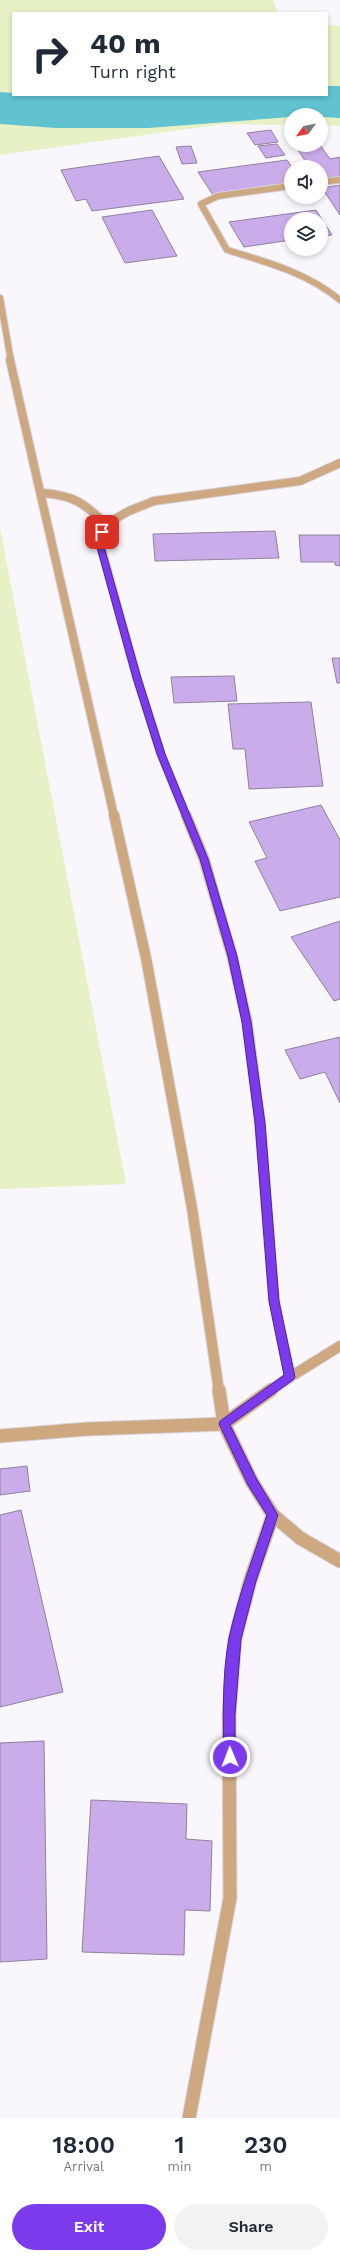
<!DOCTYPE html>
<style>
:root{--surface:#fff;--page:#f2f2f3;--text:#1f2937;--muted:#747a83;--accent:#7c3aed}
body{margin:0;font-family:"Work Sans",sans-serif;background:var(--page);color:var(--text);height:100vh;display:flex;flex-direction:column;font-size:15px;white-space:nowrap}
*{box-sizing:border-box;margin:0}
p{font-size:13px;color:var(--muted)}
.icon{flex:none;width:22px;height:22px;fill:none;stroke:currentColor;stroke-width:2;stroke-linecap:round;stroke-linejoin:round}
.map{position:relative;height:2118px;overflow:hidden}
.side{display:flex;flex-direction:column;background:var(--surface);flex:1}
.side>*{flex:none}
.top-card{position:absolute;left:12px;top:12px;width:316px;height:84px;border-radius:0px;box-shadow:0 2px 6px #0003;background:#fff;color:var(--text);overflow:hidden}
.needle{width:26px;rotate:238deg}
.fabs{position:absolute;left:284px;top:108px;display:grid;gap:8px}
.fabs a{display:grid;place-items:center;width:44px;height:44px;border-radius:50%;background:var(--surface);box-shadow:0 2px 6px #0003;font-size:20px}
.pin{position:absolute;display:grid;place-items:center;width:34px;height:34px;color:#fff;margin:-17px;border-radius:8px;box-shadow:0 2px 6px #0006}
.me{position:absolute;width:44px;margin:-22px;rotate:359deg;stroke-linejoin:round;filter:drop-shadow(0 0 3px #0008)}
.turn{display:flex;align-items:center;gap:14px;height:84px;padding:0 12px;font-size:18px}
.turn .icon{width:52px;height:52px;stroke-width:2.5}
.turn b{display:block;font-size:28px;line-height:34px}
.eta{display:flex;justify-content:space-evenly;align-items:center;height:68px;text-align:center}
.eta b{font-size:24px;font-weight:600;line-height:28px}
.primary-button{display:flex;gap:8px;margin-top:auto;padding:8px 12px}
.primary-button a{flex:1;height:46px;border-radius:24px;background:var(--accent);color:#fff;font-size:16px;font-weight:600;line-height:46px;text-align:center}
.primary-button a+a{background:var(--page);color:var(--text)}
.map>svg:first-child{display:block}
</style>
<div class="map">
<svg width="340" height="2118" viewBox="0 0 340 2118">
<rect width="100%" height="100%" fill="#f9f7fc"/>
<g fill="#e6f1c5">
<polygon points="0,0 273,0 278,13 13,13 13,95 327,95 327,25 340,26 340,126 321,125 321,115 291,115 291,125 224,124 0,155"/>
<polygon points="0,528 126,1184 0,1189"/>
</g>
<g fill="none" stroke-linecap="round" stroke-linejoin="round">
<polygon fill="#61c2d0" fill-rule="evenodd" points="327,86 340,86 340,118 321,117 321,115 291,115 291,117 148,128 56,128 0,124 0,92 13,93 13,95 56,96 327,95"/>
</g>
<g fill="#cbaceb" stroke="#8e829c">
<polygon points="271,130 278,142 255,145 247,133"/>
<polygon points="277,144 285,155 266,158 258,146"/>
<polygon points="295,145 320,145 330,159 340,157 340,178 321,180 321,167 309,167"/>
<polygon points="191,146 197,163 182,164 176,147"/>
<polygon points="159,156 184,199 92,211 86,199 76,201 61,170"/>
<polygon points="287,160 292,167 291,184 213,195 198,172"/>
<polygon points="340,185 340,215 322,188"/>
<polygon points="152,210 177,256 125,263 102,217"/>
<polygon points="316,210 332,235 321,236 321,219 291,219 291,240 244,247 229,222"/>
<polygon points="275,531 279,558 155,561 153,534"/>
<polygon points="299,535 340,535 340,566 335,565 335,562 301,562"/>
<polygon points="332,658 340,658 340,683 337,683"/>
<polygon points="234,676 237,701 174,703 171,677"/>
<polygon points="311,702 323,786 249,789 245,749 233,749 228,704"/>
<polygon points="321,805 340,840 340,897 280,911 255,861 267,858 249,822"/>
<polygon points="340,921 340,999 334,1001 291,937"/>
<polygon points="340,1037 340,1103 325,1072 300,1079 285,1050"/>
<polygon points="27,1466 30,1491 0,1495 0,1469"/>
<polygon points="21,1510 63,1692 0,1707 0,1515"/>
<polygon points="44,1741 47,1959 0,1962 0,1743"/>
<polygon points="91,1800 187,1804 186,1839 212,1841 210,1911 185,1910 184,1955 82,1952"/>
</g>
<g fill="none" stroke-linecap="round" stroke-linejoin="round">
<g stroke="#d7d4db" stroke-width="8">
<g id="minor-far3">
<polyline points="321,182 340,180"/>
<path d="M 291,186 L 218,196 L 201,204 L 227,250 C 267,262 307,273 340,300"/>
<polyline points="0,298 11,361"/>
</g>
</g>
<g stroke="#d7d4db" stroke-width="10">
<g id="minor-far2">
<polyline points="10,360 114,816"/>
<path d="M 42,493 C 73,495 84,503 106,524"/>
<polyline points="186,816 161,754 137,678 99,540 106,524 129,511 154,501 300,481 340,463"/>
</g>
</g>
<g stroke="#d7d4db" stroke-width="12">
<g id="minor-far1">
<polyline points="114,815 146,958 192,1208 219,1391"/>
<polyline points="186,815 204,859 232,956 247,1022 260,1123 274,1301 290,1377 270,1391"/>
<polyline points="290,1377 340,1346"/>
</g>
</g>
<g stroke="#d7d4db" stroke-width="15">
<g id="minor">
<polyline points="219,1390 224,1424 252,1482 273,1515 300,1538 340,1561"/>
<polyline points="0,1436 88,1429 224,1424 271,1390"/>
<polyline points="189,2118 230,1898 229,1715 235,1639 250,1581 273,1515"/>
</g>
</g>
<use href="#minor-far3" stroke="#cea881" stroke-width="6"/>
<use href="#minor-far2" stroke="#cea881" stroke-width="8"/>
<use href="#minor-far1" stroke="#cea881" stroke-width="10"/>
<use href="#minor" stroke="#cea881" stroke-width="13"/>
</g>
<path fill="#7c3aed" stroke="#51269a" d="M 102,530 L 106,532 L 102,540 L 141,678 L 165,754 L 208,859 L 237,956 L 251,1022 L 265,1123 L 279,1301 L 295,1377 L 293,1380 L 230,1425 L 256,1478 L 278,1515 L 256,1581 L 241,1639 L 235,1715 L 235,1757 L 234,1761 L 230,1763 L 225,1761 L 224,1757 C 223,1721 222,1673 229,1638 C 238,1596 254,1556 267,1515 L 248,1485 L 219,1424 L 220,1421 L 284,1375 L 269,1301 L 255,1123 L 242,1022 L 228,956 L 200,859 L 157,754 L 133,678 L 95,540 L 99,532 Z"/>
</svg>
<div class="fabs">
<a><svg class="needle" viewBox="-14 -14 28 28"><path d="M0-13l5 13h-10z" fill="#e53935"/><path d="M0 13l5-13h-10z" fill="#747a83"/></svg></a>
<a><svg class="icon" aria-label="sound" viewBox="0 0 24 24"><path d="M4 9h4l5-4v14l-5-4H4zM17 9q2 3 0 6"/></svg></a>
<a><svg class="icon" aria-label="layers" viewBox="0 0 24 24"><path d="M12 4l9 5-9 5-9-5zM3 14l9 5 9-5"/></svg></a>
</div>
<div class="pin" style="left:102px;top:532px;background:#d93025"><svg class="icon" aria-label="arrive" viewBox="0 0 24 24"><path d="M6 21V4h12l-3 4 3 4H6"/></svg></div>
<svg class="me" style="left:230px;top:1757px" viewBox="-20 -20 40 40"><circle r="17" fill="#7c3aed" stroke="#fff" stroke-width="3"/><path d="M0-11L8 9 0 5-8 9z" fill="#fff"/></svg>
<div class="top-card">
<div class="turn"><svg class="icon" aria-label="right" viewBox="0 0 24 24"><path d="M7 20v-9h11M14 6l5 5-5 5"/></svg><div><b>40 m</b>Turn right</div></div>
</div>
</div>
<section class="side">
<div class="eta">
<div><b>18:00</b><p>Arrival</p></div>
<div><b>1</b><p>min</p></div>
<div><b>230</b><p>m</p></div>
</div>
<div class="primary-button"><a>Exit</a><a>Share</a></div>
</section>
